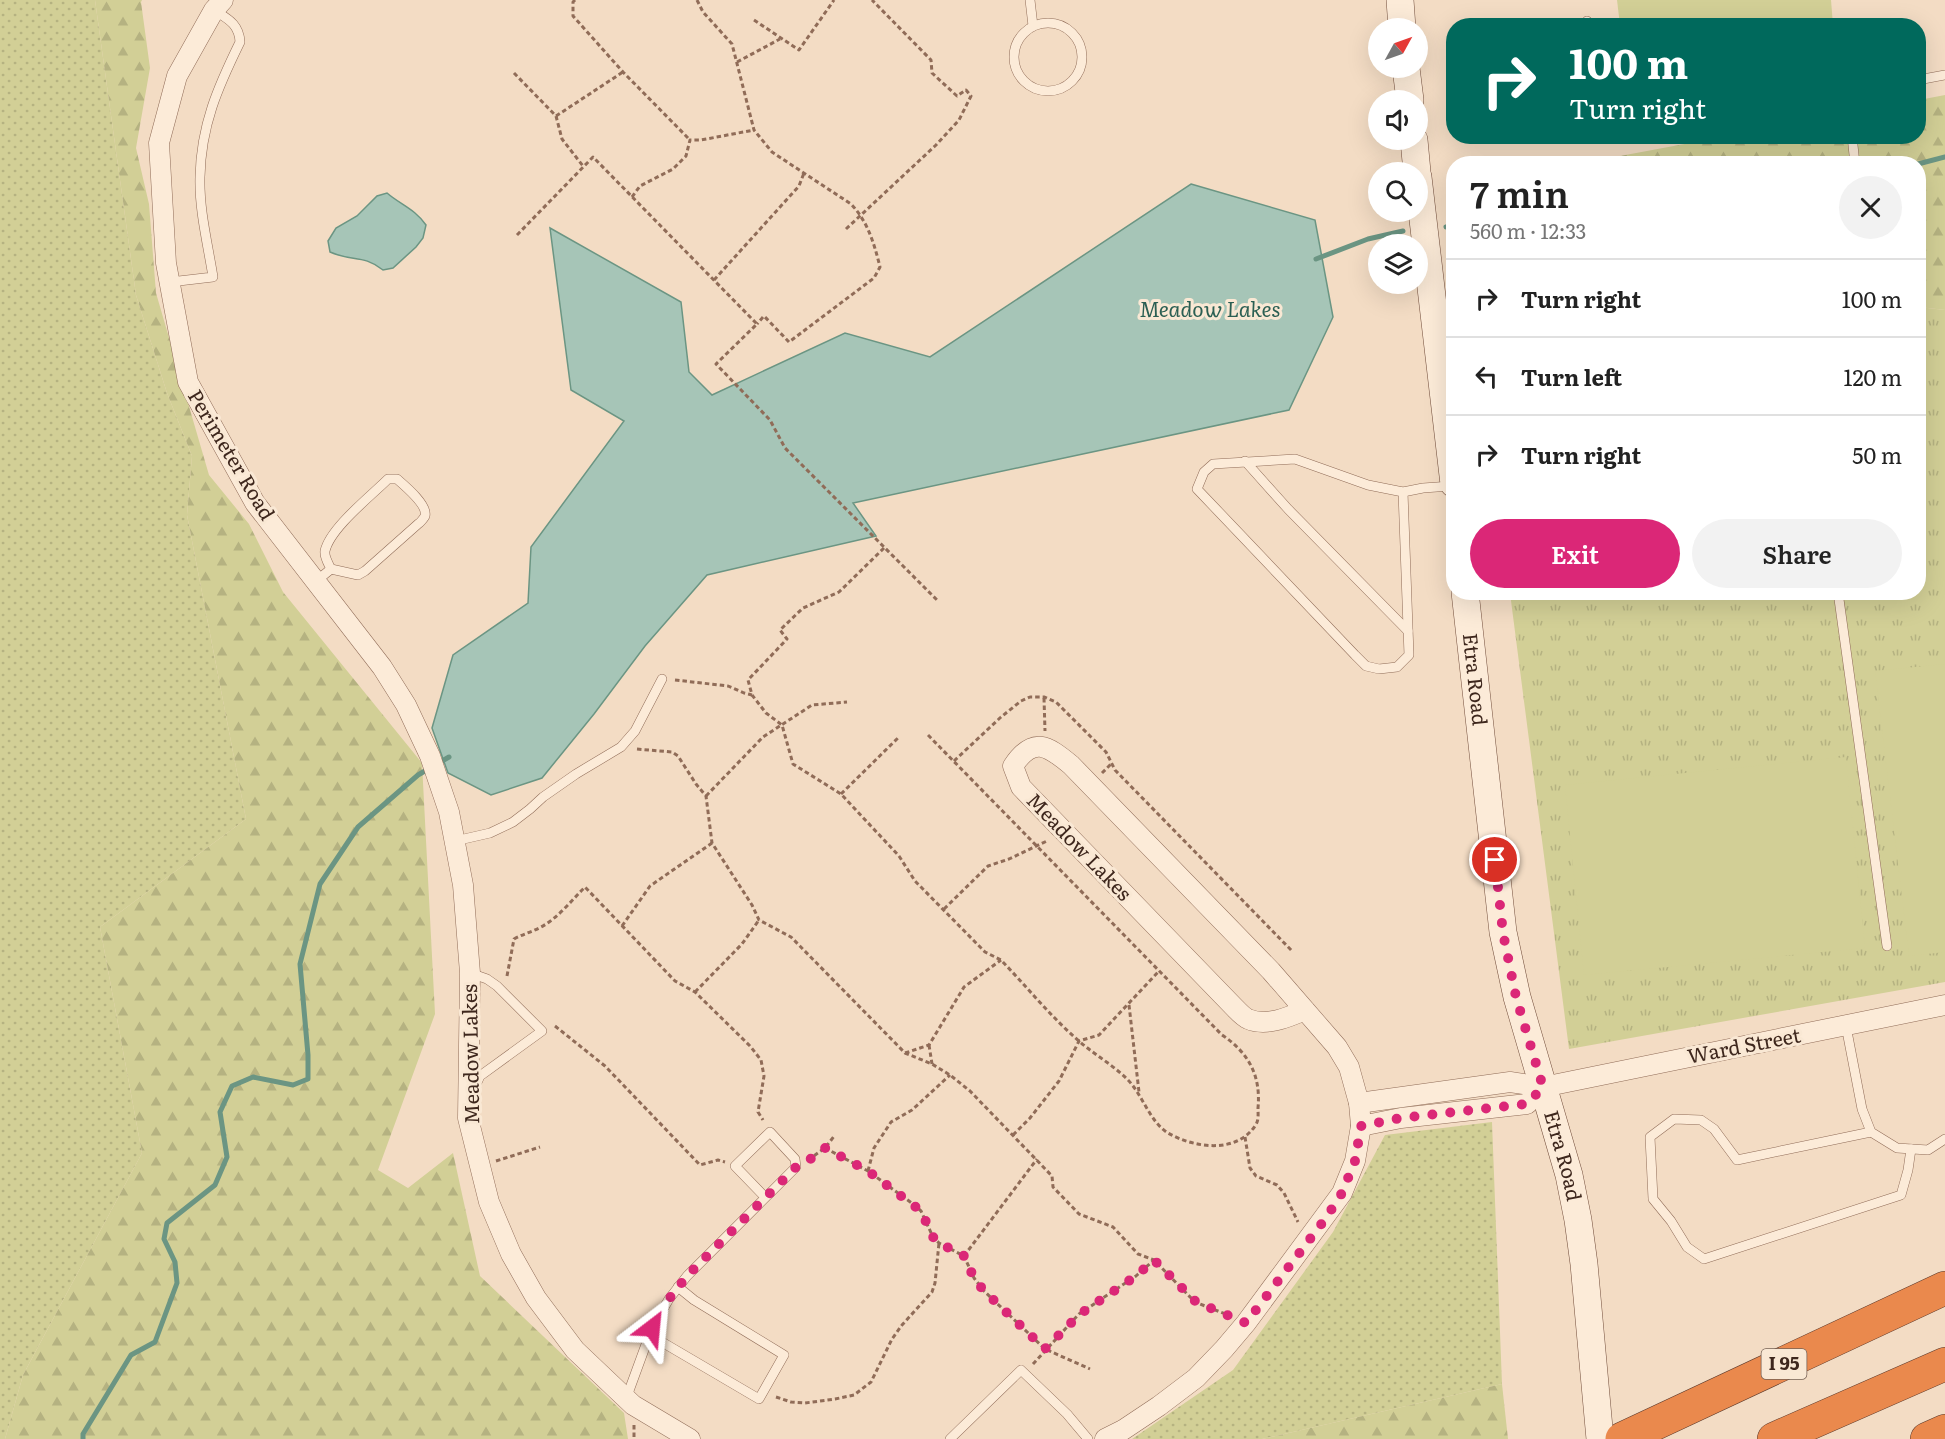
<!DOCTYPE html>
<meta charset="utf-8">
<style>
:root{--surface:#fff;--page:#f2f2f2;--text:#222;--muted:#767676;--line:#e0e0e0;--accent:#db2777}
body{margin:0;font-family:Literata,serif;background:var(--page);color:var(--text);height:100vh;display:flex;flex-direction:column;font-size:22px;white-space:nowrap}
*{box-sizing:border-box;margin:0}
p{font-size:20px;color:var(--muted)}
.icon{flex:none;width:33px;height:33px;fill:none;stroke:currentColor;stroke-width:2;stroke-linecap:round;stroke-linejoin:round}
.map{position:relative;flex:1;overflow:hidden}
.drawer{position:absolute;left:1446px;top:156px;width:480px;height:444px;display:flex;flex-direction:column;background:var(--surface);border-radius:24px;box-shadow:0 6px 24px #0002}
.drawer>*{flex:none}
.banner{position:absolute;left:1446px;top:18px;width:480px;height:126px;border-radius:24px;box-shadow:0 6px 24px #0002;background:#00695c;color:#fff;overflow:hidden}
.needle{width:39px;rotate:50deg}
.tools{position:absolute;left:1368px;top:18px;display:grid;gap:12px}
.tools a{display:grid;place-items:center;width:60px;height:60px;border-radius:50%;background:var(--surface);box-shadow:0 6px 24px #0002;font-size:30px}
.pin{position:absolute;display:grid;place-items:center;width:51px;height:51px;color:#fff;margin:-26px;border:3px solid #fff;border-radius:50%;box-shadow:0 2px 6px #0007}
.me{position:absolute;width:66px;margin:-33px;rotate:29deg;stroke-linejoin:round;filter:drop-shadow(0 0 4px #0008)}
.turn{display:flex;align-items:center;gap:21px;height:126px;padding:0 24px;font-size:27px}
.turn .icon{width:78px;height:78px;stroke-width:2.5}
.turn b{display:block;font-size:42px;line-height:51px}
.round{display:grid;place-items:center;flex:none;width:63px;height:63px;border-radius:32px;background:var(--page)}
.summary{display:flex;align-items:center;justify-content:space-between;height:102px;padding:0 24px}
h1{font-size:36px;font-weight:600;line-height:45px}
.primary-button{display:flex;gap:12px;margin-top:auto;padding:12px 24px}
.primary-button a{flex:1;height:69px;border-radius:36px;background:var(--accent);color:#fff;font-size:24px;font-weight:600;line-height:69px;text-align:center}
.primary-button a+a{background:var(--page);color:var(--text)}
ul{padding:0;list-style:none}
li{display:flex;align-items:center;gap:18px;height:78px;padding:0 24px;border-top:2px solid var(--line)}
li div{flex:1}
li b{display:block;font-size:22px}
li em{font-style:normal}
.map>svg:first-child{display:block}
</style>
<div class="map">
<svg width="1945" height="1439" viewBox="0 0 1945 1439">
<defs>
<pattern id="grass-dots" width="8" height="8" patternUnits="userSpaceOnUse" patternTransform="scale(1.5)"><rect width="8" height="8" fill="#d2cf96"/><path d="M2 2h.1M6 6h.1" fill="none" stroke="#b5b281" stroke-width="1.8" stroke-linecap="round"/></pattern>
<pattern id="forest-firs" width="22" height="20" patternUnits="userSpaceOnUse" patternTransform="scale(1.5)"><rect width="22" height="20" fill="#d2cf96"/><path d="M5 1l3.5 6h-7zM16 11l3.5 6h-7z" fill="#b5b281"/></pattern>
<pattern id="park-tufts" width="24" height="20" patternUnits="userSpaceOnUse" patternTransform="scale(1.5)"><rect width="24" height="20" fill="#d2cf96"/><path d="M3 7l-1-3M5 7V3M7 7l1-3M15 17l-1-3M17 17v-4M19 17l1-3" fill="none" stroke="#b5b281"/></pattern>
</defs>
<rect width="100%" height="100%" fill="#f3dcc4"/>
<g fill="url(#grass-dots)">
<polygon points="0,0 95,0 136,295 167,393 192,456 187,515 246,819 100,927 142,1153 23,1375 5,1439 0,1439"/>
<polygon points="1492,1122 1502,1384 1262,1439 1132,1439 1233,1370 1333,1232 1385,1135"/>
</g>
<g fill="url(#forest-firs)">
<polygon points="95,0 142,0 141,2 150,68 136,148 149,204 156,293 209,475 249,524 283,592 422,763 435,1014 378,1170 408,1188 453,1153 480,1276 624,1413 628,1439 5,1439 23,1375 142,1153 100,927 246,819 187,515 192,456 167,393 136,295"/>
<polygon points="1945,95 1945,310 1919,307 1918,164 1577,164 1722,137 1918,136 1919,100"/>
<polygon points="1502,1384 1508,1439 1262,1439"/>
</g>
<polygon fill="url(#park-tufts)" points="1919,307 1945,310 1945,982 1569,1049 1510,593 1918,592"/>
<g fill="#d2cf96">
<polygon points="1617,0 1831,0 1833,25 1620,25"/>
<polygon points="1945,664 1945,952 1909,956 1875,671"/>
<polygon points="1846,757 1865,948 1584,975 1565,785"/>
</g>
<g fill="#a6c5b7" stroke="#6b9583" stroke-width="1.5">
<polygon points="1191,184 1315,220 1333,317 1289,410 853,503 876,536 707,575 645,646 594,714 542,778 491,795 448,773 432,728 453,655 528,603 531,547 624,421 571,390 550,228 681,302 689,372 712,395 845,333 930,357"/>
<path d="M 387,193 C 401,205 415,209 426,225 L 423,238 L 416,247 L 393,268 L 383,270 C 363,254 352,262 330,252 L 328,241 L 336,228 L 357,216 L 377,196 Z"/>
</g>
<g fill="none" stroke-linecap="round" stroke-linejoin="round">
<g stroke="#6b9583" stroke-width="5">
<polyline points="1871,161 1889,164"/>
<polyline points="1918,164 1945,157"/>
<polyline points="1446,227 1454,225"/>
<polyline points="1316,259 1368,239 1403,231"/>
<polyline points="83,1439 83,1434 131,1355 155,1342 177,1283 175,1262 164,1239 167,1223 215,1185 227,1157 220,1112 232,1086 253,1077 293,1085 308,1079 308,1055 300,964 320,884 358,827 418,775 449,757"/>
</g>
<g stroke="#906c58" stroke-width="10">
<g id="service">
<polyline points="1030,0 1033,26"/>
<polyline points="1587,21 1588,26"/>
<circle cx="1048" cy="57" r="34"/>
<polyline points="1918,80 1945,75"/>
<polyline points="1852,136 1855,164"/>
<path d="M 170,282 L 213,277 C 208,245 199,210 200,177 C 201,125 218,87 240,42 C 239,24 228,19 214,10"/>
<polyline points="1245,461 1288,509 1408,631"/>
<polyline points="1403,492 1409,655 1397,667 1379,669 1366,666 1355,655 1197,489 1204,472 1213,464 1295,459 1368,485 1403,492 1423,488 1451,486"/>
<path d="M 315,582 L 331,569 C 328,563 324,557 325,551 C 330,528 371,496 388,479 L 397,479 C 405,486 428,505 425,516 C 424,518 420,523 418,524 L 365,571 L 358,575 L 331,569"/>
<polyline points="1838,592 1887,946"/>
<polyline points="455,841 490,833 513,822 530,809 543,797 576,774 621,747 635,731 662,679"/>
<polyline points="470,973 487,979 497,986 542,1031 480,1076 474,1089"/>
<polyline points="1846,1026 1862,1109 1871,1132 1897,1148 1928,1150 1945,1139"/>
<polyline points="1871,1132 1737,1160 1714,1129 1701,1120 1674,1119 1650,1137 1653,1199 1671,1221 1687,1247 1704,1259 1901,1195 1908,1170 1911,1149"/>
<polyline points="650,1335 759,1399 784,1355 694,1300 678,1287"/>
<polyline points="626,1399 652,1328 669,1299 687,1276 796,1167 795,1159 770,1132 735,1166 765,1197"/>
<polyline points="950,1439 1021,1370 1067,1414 1088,1439"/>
</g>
</g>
<g stroke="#906c58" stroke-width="21">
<g id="minor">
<polyline points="223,0 214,10 177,76 159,143 166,263 188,382 255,503 382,667 406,705 430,756 449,812 463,885 470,973 468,1118 489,1202 511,1254 536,1298 575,1350 633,1405 690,1439"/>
<polyline points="1359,1103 1510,1082 1543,1087 1945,1005"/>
<polyline points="1361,1126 1401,1118 1527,1104 1543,1087"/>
<path d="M 1105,1439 L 1123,1430 L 1159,1406 L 1196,1378 L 1224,1349 L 1246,1323 L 1342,1193 L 1355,1161 L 1361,1126 L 1359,1103 L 1349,1067 L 1337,1047 L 1271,971 L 1071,765 C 1047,745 1033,736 1013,766 L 1021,787 L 1233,1006 C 1237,1010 1243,1017 1248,1019 C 1266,1027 1289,1017 1305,1010"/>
</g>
</g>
<g stroke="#724d3b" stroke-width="28">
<g id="secondary">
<polyline points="1400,0 1402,28"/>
<polyline points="1406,68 1410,100"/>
<polyline points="1414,140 1417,172"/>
<polyline points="1418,177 1454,484"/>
<path id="s1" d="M 1465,592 L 1503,932 L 1517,997 L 1569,1175 L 1578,1220 L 1584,1264 L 1600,1439"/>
</g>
</g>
<g stroke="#5d3a2c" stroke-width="34">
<g id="motorway">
<polyline points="1622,1439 1945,1288"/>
<polyline points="1774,1439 1945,1364"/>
<polyline points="1927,1439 1945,1431"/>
</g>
</g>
<g stroke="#906c58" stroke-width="3" stroke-dasharray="4.5 3" stroke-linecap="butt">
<polyline points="575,0 573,2 573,16 623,72 690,140"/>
<path d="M 697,0 L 703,12 L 732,44 L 754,130 L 772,152 L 851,204 C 868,222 874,243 880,267 L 874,278 L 789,342 L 764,316 L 757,324"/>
<polyline points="754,20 799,50 834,0"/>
<polyline points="737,62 780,39"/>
<polyline points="514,73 556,116 562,139 583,166"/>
<polyline points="556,116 623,72"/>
<polyline points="632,197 640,186 673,169 686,156 690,140 701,140 754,130"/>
<polyline points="846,229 936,145 959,120 971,96 966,90 957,96 932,73 931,60 872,0"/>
<polyline points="517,235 593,157 757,324 716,364 770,420 785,448 937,600"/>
<polyline points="714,280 799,186 804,173"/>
<path d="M 884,548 L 839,592 L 803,608 L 780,630 L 787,639 L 748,680 L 752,695 L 766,713 L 782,725 L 793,764 L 841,794 L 899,856 L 915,881 L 985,952 L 1001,960 C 1027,987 1052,1018 1080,1042 C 1095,1055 1113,1065 1127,1079 C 1143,1095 1149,1121 1168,1133 C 1194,1148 1236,1154 1255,1126 C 1259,1121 1258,1114 1258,1108 C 1261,1076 1249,1053 1222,1035 L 926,733"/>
<polyline points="675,680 728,686 744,693 752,695"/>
<polyline points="1044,698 1045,731"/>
<polyline points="637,749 672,752 678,756 696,784 706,796 712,843 752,905 759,920 791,937 905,1053 932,1064 950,1075 970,1091 1052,1176 1053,1187 1079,1214 1113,1227 1138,1254 1154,1260 1195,1302 1228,1315"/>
<polyline points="954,761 1001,717 1021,701 1030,697 1044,697 1056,702 1106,752 1115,770 1293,952"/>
<polyline points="1102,773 1112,763"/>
<polyline points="841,794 899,737"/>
<polyline points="706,796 763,737 812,705 847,702"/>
<polyline points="944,909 988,866 1009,859 1047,841"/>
<polyline points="622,926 650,886 712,843"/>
<path d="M 507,976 L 514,939 C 523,934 532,932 541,927 C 558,918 571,901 585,887 L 675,981 L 695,992 L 750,1046 L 761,1060 L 764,1076 L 758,1112 L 763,1120"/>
<polyline points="695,992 742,944 759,920"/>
<polyline points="1129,1005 1139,1092"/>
<polyline points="555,1026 605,1066 700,1165 718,1160 725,1162"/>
<polyline points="929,1045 932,1064"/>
<polyline points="905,1053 929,1045 964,987 1001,960"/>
<polyline points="1013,1135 1030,1118 1059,1081 1079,1041 1099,1035 1159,971"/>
<polyline points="1245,1137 1250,1168 1256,1176 1277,1185 1284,1193 1298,1222"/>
<polyline points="825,1148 868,1171 913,1204 921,1211 933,1237 939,1243 964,1256 974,1278 984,1291 1045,1349 1090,1369"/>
<polyline points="808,1160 825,1148 835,1135"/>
<polyline points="496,1161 540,1147"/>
<polyline points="868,1171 874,1148 891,1122 912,1110 950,1075"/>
<polyline points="964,1256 1037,1159"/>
<polyline points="1033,1364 1079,1314 1136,1276 1154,1260"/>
<polyline points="776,1397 791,1402 805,1403 835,1399 854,1395 871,1382 892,1339 902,1325 932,1292 935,1283 939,1243"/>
<polyline points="634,1425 634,1439"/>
</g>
<use href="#service" stroke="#fcebd8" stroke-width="9"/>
<use href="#minor" stroke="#fcebd8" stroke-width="20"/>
<use href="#secondary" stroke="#fcebd8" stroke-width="27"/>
<use href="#motorway" stroke="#ea894d" stroke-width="33"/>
</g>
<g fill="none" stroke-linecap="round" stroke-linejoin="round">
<polyline stroke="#db2777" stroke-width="10" stroke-dasharray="0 18" points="652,1328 669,1299 687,1276 796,1167 805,1163 825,1148 868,1171 921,1211 933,1237 939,1243 964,1256 974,1278 984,1291 1045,1349 1080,1314 1136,1276 1154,1260 1196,1302 1246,1323 1326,1218 1342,1193 1355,1161 1361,1126 1401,1118 1527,1104 1543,1087 1516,997 1503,933 1495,860"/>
</g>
<g text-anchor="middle" stroke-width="6" stroke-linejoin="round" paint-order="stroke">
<rect fill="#f9e8d4" stroke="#766154" stroke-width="1.5" x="1761.5" y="1349" width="45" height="30" rx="4.5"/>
<g font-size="18" font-weight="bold" fill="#3e271d">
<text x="1784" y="1370">I 95</text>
</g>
<g font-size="20" fill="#3e271d" stroke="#f9e8d4">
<text transform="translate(231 455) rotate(59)" y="7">Perimeter Road</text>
<text dy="7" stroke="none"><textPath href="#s1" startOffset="88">Etra Road</textPath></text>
<text transform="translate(1079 847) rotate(46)" y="7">Meadow Lakes</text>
<text transform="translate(1744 1046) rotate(-11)" y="7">Ward Street</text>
<text transform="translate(471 1054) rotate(-91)" y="7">Meadow Lakes</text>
<text dy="7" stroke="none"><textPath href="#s1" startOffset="574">Etra Road</textPath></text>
</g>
<g font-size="21" font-style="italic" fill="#2b5f53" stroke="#f9e8d4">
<text x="1210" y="317">Meadow Lakes</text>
</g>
</g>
</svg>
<div class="tools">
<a><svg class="needle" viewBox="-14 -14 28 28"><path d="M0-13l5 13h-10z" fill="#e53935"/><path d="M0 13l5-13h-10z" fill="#767676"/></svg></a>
<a><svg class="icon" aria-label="sound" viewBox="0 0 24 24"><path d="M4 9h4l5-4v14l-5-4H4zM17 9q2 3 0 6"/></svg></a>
<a><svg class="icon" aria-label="search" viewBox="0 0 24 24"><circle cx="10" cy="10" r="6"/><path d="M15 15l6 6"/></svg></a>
<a><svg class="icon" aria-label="layers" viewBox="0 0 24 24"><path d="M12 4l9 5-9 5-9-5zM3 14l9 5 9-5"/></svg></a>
</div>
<div class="pin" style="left:1495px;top:860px;background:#d93025"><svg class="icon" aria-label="arrive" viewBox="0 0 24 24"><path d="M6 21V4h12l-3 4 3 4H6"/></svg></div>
<svg class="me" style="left:652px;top:1328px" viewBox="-20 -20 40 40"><path d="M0-17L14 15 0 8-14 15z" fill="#db2777" stroke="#fff" stroke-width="4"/></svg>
<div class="banner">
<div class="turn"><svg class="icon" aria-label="right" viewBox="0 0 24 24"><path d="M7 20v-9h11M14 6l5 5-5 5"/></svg><div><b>100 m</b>Turn right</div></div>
</div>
<section class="drawer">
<div class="summary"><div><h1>7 min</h1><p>560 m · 12:33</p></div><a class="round"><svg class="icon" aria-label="close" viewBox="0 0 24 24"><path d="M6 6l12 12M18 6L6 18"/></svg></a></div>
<ul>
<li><svg class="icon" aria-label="right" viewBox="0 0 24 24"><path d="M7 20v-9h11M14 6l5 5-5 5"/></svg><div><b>Turn right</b></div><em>100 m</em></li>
<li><svg class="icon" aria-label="left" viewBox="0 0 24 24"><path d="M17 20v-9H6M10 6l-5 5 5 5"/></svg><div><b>Turn left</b></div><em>120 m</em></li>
<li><svg class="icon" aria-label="right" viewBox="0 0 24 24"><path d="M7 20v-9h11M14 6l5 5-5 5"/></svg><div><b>Turn right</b></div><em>50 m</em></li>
</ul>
<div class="primary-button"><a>Exit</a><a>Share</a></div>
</section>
</div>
